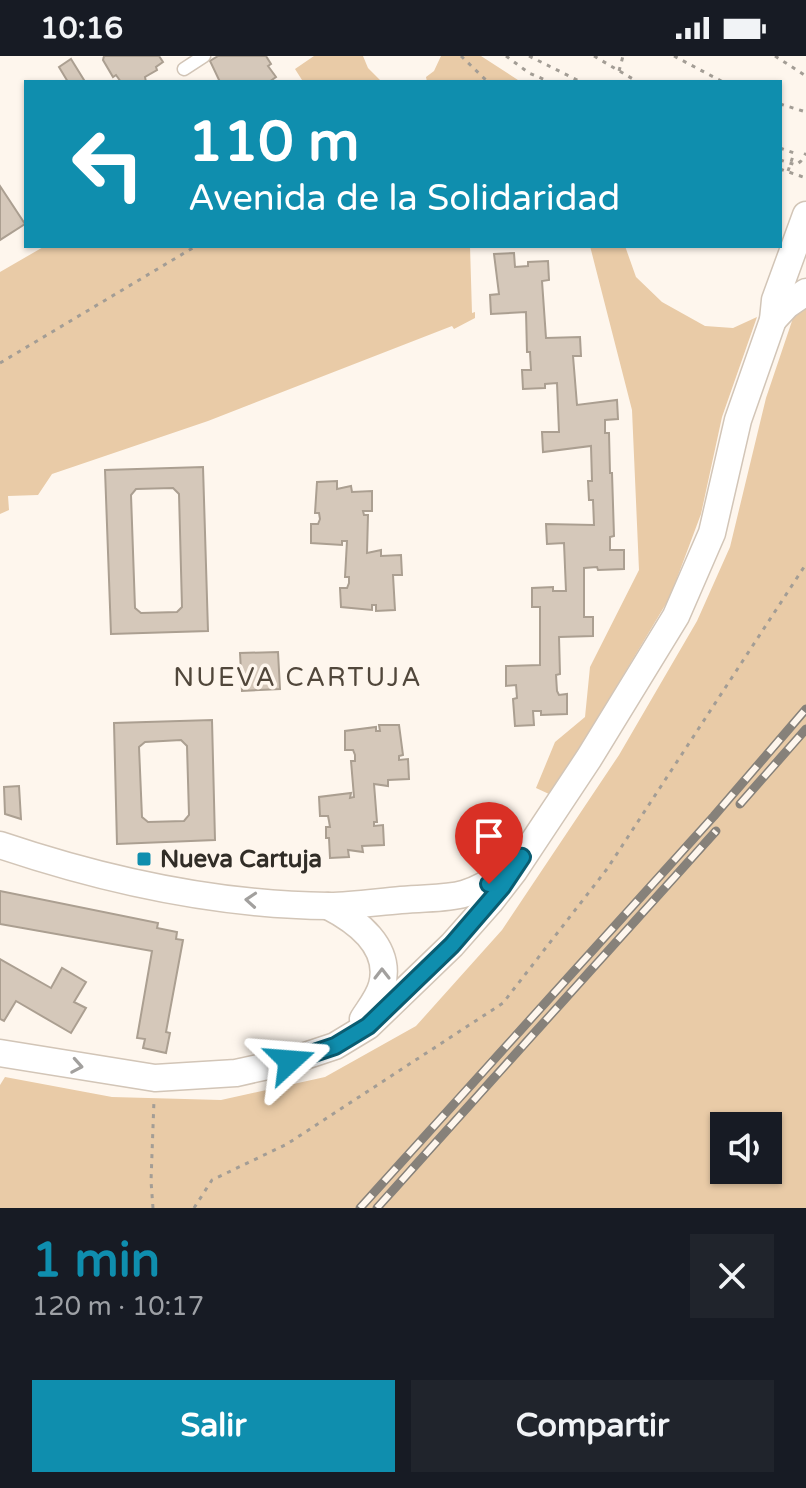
<!DOCTYPE html>
<html lang="es">
<meta charset="utf-8">
<style>
:root{--surface:#171b24;--page:#20242c;--text:#f1f3f6;--muted:#9ea1a6;--accent:#0f8eae}
body{margin:0;font-family:"Varela Round",sans-serif;background:var(--page);color:var(--text);height:100vh;display:flex;flex-direction:column;font-size:30px;white-space:nowrap}
*{box-sizing:border-box;margin:0}
p{font-size:26px;color:var(--muted)}
.icon{flex:none;width:44px;height:44px;fill:none;stroke:currentColor;stroke-width:2;stroke-linecap:round;stroke-linejoin:round}
.map{position:relative;height:1152px;overflow:hidden}
.panel{display:flex;flex-direction:column;background:var(--surface);flex:1}
.panel>*{flex:none}
.guide{position:absolute;left:24px;top:24px;width:758px;height:168px;border-radius:0px;box-shadow:0 2px 6px #0004;background:#0f8eae;color:#fff;overflow:hidden}
.tools{position:absolute;left:710px;top:1056px;display:grid;gap:16px}
.tools a{display:grid;place-items:center;width:72px;height:72px;border-radius:0px;background:var(--surface);box-shadow:0 2px 6px #0004;font-size:40px}
.pin{position:absolute;display:grid;place-items:center;width:68px;height:68px;color:#fff;margin:-82px -34px;border-radius:50% 50% 50% 0;rotate:-45deg;box-shadow:0 0 8px #0007}
.pin .icon{rotate:45deg}
.me{position:absolute;width:88px;margin:-44px;rotate:71deg;stroke-linejoin:round;filter:drop-shadow(0 0 6px #0008)}
.turn{display:flex;align-items:center;gap:28px;height:168px;padding:0 32px;font-size:36px}
.turn .icon{width:104px;height:104px;stroke-width:2.5}
.turn b{display:block;font-size:56px;line-height:68px}
.round{display:grid;place-items:center;flex:none;width:84px;height:84px;border-radius:0px;background:var(--page)}
.headline{display:flex;align-items:center;justify-content:space-between;height:136px;padding:0 32px}
h1{font-size:48px;font-weight:800;line-height:60px;color:var(--accent)}
.button{display:flex;gap:16px;margin-top:auto;padding:16px 32px}
.button a{flex:1;height:92px;border-radius:0px;background:var(--accent);color:#fff;font-size:32px;font-weight:800;line-height:92px;text-align:center}
.button a+a{background:var(--page);color:var(--text)}
.status{display:flex;justify-content:space-between;align-items:center;height:56px;padding:0 40px;background:var(--surface);direction:ltr}
.status svg{height:22px;fill:currentColor}
.map>svg:first-child{display:block}
</style>
<div class="status"><b>10:16</b><svg viewBox="0 0 49 12"><path d="M0 12V9h3v3zM5 12V6h3v6zM10 12V3h3v9zM15 12V0h3v12zM26 1h20v11H26zM47 4h2v5h-2z"/></svg></div>
<div class="map">
<svg width="806" height="1152" viewBox="0 0 806 1152">
<rect width="100%" height="100%" fill="#fef6ed"/>
<g fill="#e9cba7" fill-rule="evenodd">
<polygon points="314,0 363,0 368,12 382,26 300,26 302,24 295,13"/>
<polygon points="441,0 481,0 521,26 427,26 426,21 434,15"/>
<polygon points="45,190 470,190 472,257 475,256 475,262 454,273 452,270 208,365 52,418 38,439 8,440 9,454 0,458 0,216"/>
<polygon points="590,190 625,190 636,221 662,246 705,270 733,272 757,261 722,361 701,458 670,541 566,715 549,738 536,732 555,686 585,661 590,611 639,514 632,354"/>
<path d="M 806,250 L 806,1152 L 0,1152 L 0,1029 L 5,1021 L 112,1041 L 221,1044 L 325,1021 L 416,970 L 502,874 L 619,699 L 697,565 L 730,491 L 766,342 L 793,262 L 799,253 ZM 724,1070 L 768,1070 L 768,1114 L 724,1114 Z"/>
</g>
<g fill="#d5c8ba" stroke="#ab9f91" stroke-width="2" fill-rule="evenodd">
<polygon points="104,0 159,0 163,6 156,11 157,14 145,21 146,26 121,26 116,19 113,21 103,4"/>
<polygon points="218,0 266,0 271,8 268,10 276,21 269,26 220,26 210,5"/>
<polygon points="71,3 84,24 81,26 68,26 59,11"/>
<polygon points="0,130 25,168 0,184"/>
<polygon points="514,197 515,211 528,210 528,206 548,205 549,224 542,225 546,282 580,281 581,300 573,300 577,349 617,344 618,363 605,364 605,377 609,377 610,417 612,417 614,480 610,481 610,494 624,494 624,513 598,514 597,511 584,512 584,561 593,561 593,580 559,581 560,618 556,619 557,635 559,639 567,638 567,658 541,659 541,655 533,655 534,669 515,670 513,643 517,642 516,629 506,630 506,610 540,609 540,551 532,551 532,532 553,531 553,535 566,535 564,487 547,488 546,468 594,469 593,444 589,444 588,425 592,425 591,390 543,396 542,376 559,376 557,327 545,328 545,332 523,333 522,314 531,314 530,296 527,296 526,256 491,258 490,239 499,238 494,198"/>
<path d="M 203,411 L 208,575 L 111,578 L 105,414 ZM 173,432 L 179,438 L 182,551 L 177,556 L 141,557 L 135,552 L 131,439 L 136,433 Z"/>
<polygon points="337,425 337,433 351,430 352,436 372,435 372,455 363,455 364,459 368,459 367,497 381,494 381,500 401,499 402,519 393,519 395,554 376,555 376,549 372,549 372,554 341,551 340,532 347,532 349,527 349,521 345,521 347,485 342,485 342,489 311,487 311,468 318,468 320,463 319,457 315,457 317,426"/>
<polygon points="278,596 280,633 242,635 240,597"/>
<path d="M 212,664 L 215,784 L 117,788 L 114,667 ZM 181,684 L 187,690 L 189,759 L 184,765 L 148,766 L 142,761 L 139,691 L 145,686 Z"/>
<polygon points="379,669 399,669 403,699 399,700 399,704 408,703 409,723 388,724 388,730 374,728 377,766 374,766 374,770 383,769 384,789 362,790 363,796 348,794 349,801 330,802 329,782 326,782 326,771 330,771 329,765 328,760 320,760 319,741 351,737 350,742 354,741 351,705 355,705 355,699 353,694 345,694 345,675 376,671 376,675 380,675"/>
<polygon points="19,730 21,763 5,758 4,731"/>
<polygon points="0,835 158,867 157,872 177,876 176,883 183,884 166,976 170,977 166,997 143,992 145,983 137,982 152,895 0,868"/>
<polygon points="0,903 51,932 62,912 86,926 74,946 86,952 71,977 16,945 4,965 0,963"/>
</g>
<g fill="none" stroke-linecap="round" stroke-linejoin="round">
<g stroke="#d2c5b7" stroke-width="15">
<polyline id="pedestrian" points="184,13 204,0"/>
</g>
<g stroke="#d2c5b7" stroke-width="29">
<g id="primary">
<polyline points="773,264 787,249 806,236"/>
<path d="M 0,789 C 104,824 218,849 329,850 C 353,850 377,846 401,844 C 446,840 466,846 504,816"/>
<path d="M 328,850 C 357,865 392,891 382,929 C 379,941 370,952 363,963"/>
<polyline points="0,997 155,1022 236,1017 290,1005 335,990 368,970 452,889 490,846 514,815 589,702 676,560 712,477 738,364 773,264 775,244 806,159"/>
</g>
</g>
<g stroke="#a39d95" stroke-width="3" stroke-dasharray="4 6" stroke-linecap="butt">
<polyline points="461,0 488,26"/>
<polyline points="506,0 529,17 550,26"/>
<polyline points="529,0 581,26"/>
<polyline points="594,0 638,26"/>
<polyline points="674,0 723,26"/>
<polyline points="775,0 806,20"/>
<polyline points="619,15 623,0"/>
<polyline points="780,48 806,56"/>
<polyline points="780,92 794,97 788,115"/>
<polyline points="780,104 796,109 801,105 806,97"/>
<polyline points="780,113 806,122"/>
<polyline points="0,307 196,190"/>
<polyline points="153,1152 151,1125 154,1044"/>
<polyline points="194,1152 212,1124 287,1088 503,947 607,813 806,508"/>
</g>
<use href="#pedestrian" stroke="#fff" stroke-width="12"/>
<use href="#primary" stroke="#fff" stroke-width="26"/>
<g stroke="#86817a" stroke-width="9">
<g id="rail">
<polyline points="740,748 806,673"/>
<polyline points="360,1152 714,760 806,653"/>
<polyline points="377,1152 716,775"/>
</g>
</g>
<use href="#rail" stroke="#fef6ed" stroke-width="6" stroke-dasharray="18" stroke-linecap="butt"/>
</g>
<defs><path id="oneway-chevron" d="M-2-3.5L2.5 0L-2 3.5" fill="none" stroke-width="1.6" stroke-linecap="round" stroke-linejoin="round" transform="scale(2)"/></defs>
<g stroke="#a2a09e">
<use href="#oneway-chevron" transform="translate(251 844) rotate(-176)"/>
<use href="#oneway-chevron" transform="translate(382 918) rotate(-90)"/>
<use href="#oneway-chevron" transform="translate(77 1010) rotate(10)"/>
</g>
<g fill="none" stroke-linecap="round" stroke-linejoin="round">
<g stroke="#0a5c71" stroke-width="20">
<polyline id="route" points="290,1005 335,990 368,970 452,889 502,831 522,801 489,828"/>
</g>
<use href="#route" stroke="#0f8eae" stroke-width="14"/>
</g>
<rect fill="#0f8eae" stroke="#fef6ed" stroke-width="3" x="136" y="795" width="16" height="16" rx="4"/>
<g text-anchor="middle" stroke-width="7" stroke-linejoin="round" paint-order="stroke">
<g font-size="24" font-weight="bold" fill="#312d27" stroke="#fef6ed" text-anchor="start">
<text x="160" y="811">Nueva Cartuja</text>
</g>
<g font-size="26" letter-spacing="2" fill="#51473b" stroke="#fef6ed">
<text x="298" y="630">NUEVA CARTUJA</text>
</g>
</g>
</svg>
<div class="tools">
<a><svg class="icon" aria-label="sound" viewBox="0 0 24 24"><path d="M4 9h4l5-4v14l-5-4H4zM17 9q2 3 0 6"/></svg></a>
</div>
<div class="pin" style="left:489px;top:828px;background:#d93025"><svg class="icon" aria-label="arrive" viewBox="0 0 24 24"><path d="M6 21V4h12l-3 4 3 4H6"/></svg></div>
<svg class="me" style="left:290px;top:1005px" viewBox="-20 -20 40 40"><path d="M0-17L14 15 0 8-14 15z" fill="#0f8eae" stroke="#fff" stroke-width="4"/></svg>
<div class="guide">
<div class="turn"><svg class="icon" aria-label="left" viewBox="0 0 24 24"><path d="M17 20v-9H6M10 6l-5 5 5 5"/></svg><div><b>110 m</b>Avenida de la Solidaridad</div></div>
</div>
</div>
<section class="panel">
<div class="headline"><div><h1>1 min</h1><p>120 m · 10:17</p></div><a class="round"><svg class="icon" aria-label="close" viewBox="0 0 24 24"><path d="M6 6l12 12M18 6L6 18"/></svg></a></div>
<div class="button"><a>Salir</a><a>Compartir</a></div>
</section>
